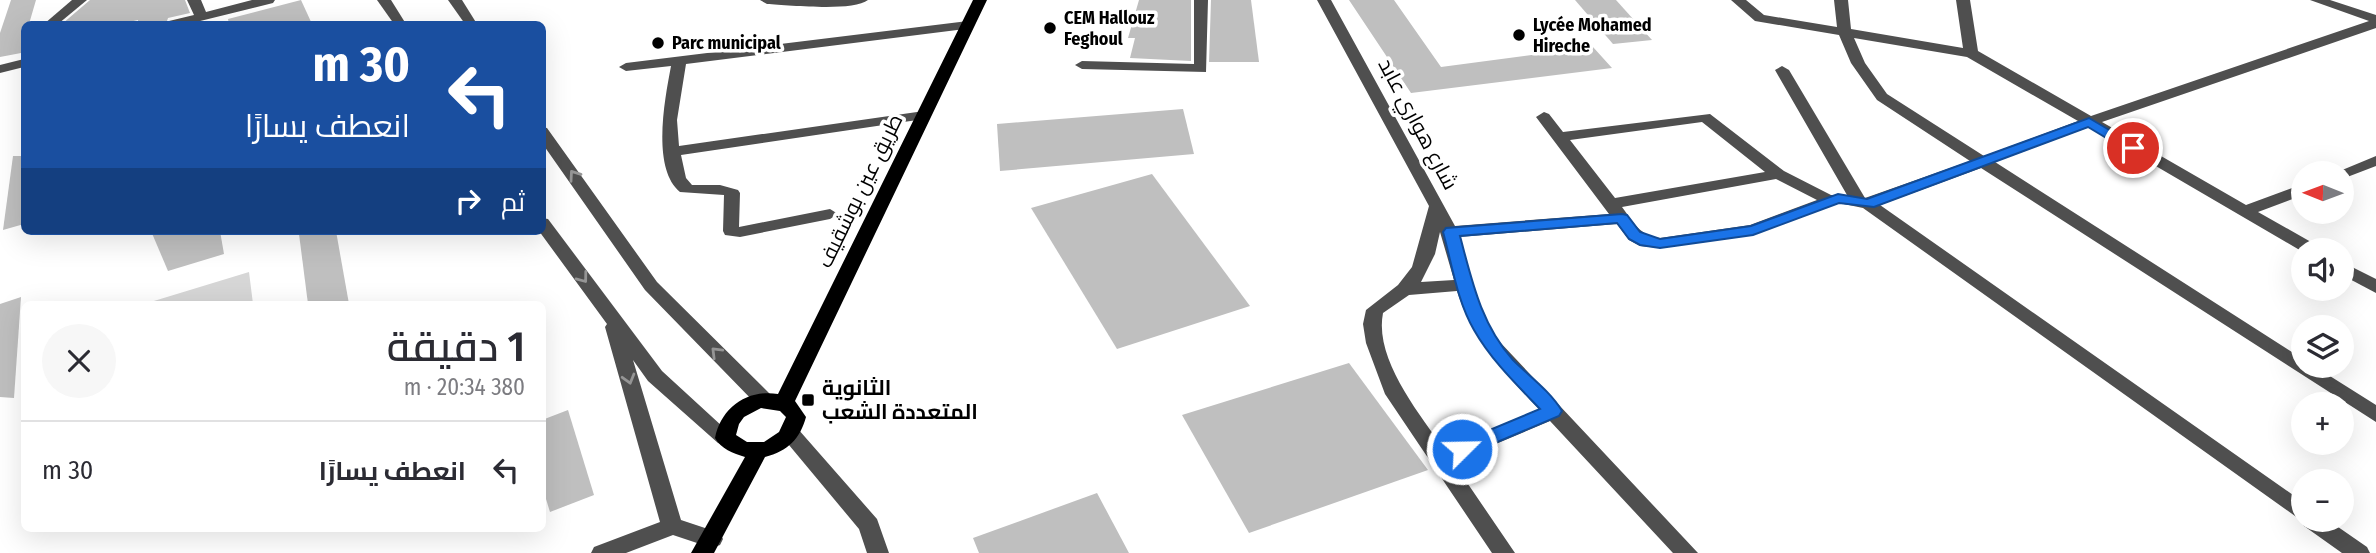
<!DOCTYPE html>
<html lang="ar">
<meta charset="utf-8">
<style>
:root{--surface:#fff;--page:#f7f7f7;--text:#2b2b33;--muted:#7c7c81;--line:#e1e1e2}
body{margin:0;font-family:"Fira Sans Condensed",Cairo,sans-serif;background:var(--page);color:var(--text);direction:rtl;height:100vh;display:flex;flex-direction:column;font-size:26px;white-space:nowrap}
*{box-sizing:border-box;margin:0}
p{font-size:23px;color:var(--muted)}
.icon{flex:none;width:38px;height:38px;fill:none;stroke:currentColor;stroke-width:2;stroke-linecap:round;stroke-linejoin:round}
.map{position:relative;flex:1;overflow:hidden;direction:ltr}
.sheet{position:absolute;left:21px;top:301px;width:525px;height:231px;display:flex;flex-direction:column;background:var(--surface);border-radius:10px;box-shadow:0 7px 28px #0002;direction:rtl}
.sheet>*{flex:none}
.top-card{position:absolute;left:21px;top:21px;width:525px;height:214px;border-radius:10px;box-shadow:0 7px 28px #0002;direction:rtl;background:#1a4fa0;color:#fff;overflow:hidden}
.needle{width:46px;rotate:271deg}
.buttons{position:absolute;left:2291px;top:161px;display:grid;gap:14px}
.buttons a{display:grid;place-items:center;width:63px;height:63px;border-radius:50%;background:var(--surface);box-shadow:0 7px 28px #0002;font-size:35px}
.pin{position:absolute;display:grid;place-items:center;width:60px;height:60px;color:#fff;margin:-30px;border:4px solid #fff;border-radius:50%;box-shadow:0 2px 7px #0007}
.me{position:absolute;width:77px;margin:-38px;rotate:67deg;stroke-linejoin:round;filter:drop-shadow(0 0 5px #0008)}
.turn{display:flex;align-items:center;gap:24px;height:147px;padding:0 21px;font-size:32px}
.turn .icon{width:91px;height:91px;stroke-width:2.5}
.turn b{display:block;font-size:49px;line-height:60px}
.then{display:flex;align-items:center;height:66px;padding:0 21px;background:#0003;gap:14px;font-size:26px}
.round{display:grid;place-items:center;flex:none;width:74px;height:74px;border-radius:37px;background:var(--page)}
.overview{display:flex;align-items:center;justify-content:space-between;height:119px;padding:0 21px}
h1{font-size:42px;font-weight:600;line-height:52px}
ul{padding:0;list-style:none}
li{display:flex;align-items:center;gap:21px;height:98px;padding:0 21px;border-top:2px solid var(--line)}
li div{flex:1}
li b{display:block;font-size:26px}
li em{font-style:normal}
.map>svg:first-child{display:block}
</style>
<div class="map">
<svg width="2376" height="553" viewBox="0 0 2376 553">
<rect width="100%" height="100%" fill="#fff"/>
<polygon fill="#d6d6d6" points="249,272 253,304 144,304"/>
<g fill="#bfbfbf">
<polygon points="11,0 36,0 29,24 24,24 21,53 0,57 0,33"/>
<polygon points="90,0 185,0 190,13 168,18 166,24 138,24 138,20 120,24 62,24"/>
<polygon points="301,0 312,24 229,24 228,19"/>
<polygon points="1139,0 1191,0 1191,61 1130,58 1135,38 1128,38"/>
<polygon points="1211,0 1251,0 1259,62 1209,62"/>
<polygon points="1349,0 1394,0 1441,67 1593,47 1612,68 1411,93"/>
<polygon points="1575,0 1616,0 1652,40 1613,44"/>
<polygon points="1183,109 1194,154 1000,171 997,124"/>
<polygon points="13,156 24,156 24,224 3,230"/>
<polygon points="1152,174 1250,306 1117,349 1031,208"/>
<polygon points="151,231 220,231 224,254 168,271"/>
<polygon points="308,231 336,231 349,304 308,304 299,234"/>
<polygon points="21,297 14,398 0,397 0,304"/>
<polygon points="1349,363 1428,470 1249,533 1182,415"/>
<polygon points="568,410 594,495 550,512 542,486 542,420"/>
<polygon points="1097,493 1129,553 979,553 973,538"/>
</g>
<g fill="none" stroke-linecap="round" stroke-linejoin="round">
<g fill="#4f4f4f" fill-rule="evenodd">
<polygon points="72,0 87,0 58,24 44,24"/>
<polygon points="187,0 201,0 206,12 252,0 275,0 273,3 188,24 168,24 169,21 194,15"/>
<polygon points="377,0 391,0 406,24 394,24"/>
<polygon points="448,0 462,0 477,24 465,24"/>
<path d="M 760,0 L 868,0 C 853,12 788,5 767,4 Z"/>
<polygon points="1194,0 1208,0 1206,72 1082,69 1075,65 1082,61 1194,64"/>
<path d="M 1317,0 L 1331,0 L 1455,226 L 1609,214 L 1536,117 L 1544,112 L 1549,114 L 1563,132 L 1710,114 L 1784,171 L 1831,195 L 1847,195 L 1775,70 L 1782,66 L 1789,70 L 1865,198 L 1970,161 L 1877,100 L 1851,63 L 1839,35 L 1755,21 L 1731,0 L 1746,0 L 1764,15 L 1837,27 L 1834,0 L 1848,0 L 1851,29 L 1963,48 L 1956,0 L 1970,0 L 1978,51 L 2091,116 L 2369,21 L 2310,0 L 2330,0 L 2376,15 L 2376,28 L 2102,122 L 2246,205 L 2303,184 L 2303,195 L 2258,212 L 2318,246 L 2320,250 L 2303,252 L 2089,127 L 1995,162 L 2303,359 L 2303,366 L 2314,366 L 2376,405 L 2376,422 L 1981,168 L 1880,205 L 2303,502 L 2303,520 L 2328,520 L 2367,547 L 2370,553 L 2342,553 L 2304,526 L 2302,521 L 1863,208 L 1839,203 L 1753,235 L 1660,248 L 1640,246 L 1629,240 L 1617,224 L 1459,237 L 1482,312 L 1498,340 L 1698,553 L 1673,553 L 1550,421 L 1453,462 L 1515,553 L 1492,553 L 1385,394 L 1366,343 L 1363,324 L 1366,310 L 1398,285 L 1412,267 L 1429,206 ZM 1854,38 L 1967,57 L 2078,121 L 1984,156 L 1887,94 L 1865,63 ZM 1702,122 L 1765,172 L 1615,198 L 1570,140 ZM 1776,179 L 1817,200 L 1750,225 L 1660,238 C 1640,236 1633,222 1622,207 ZM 1440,232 L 1454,280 L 1421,282 L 1435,254 ZM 1457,291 C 1472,340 1505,373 1539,409 L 1444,449 C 1419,413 1374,359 1383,313 L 1409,295 Z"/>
<path d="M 968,21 L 973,22 L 973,28 L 686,64 L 677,120 L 679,146 L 924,111 L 931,115 L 924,119 L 681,155 L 686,178 L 692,185 L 720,185 L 738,190 L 740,193 L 739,227 L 830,209 L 838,214 L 830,219 L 740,237 L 725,235 L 723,231 L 724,195 L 680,192 C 651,168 665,98 671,66 L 626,71 L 619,67 L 626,63 Z"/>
<polygon points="24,59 24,67 0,73 0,65"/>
<polygon points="542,127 547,128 657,282 771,395 774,400 771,405 757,405 645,290 542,143"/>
<polygon points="2376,156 2376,166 2342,179 2342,173 2335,173"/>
<polygon points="542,218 548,219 662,371 735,438 732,443 725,446 718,443 648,381 633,360 681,520 720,533 723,539 720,545 712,548 673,535 626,553 591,553 594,547 660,522 605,327 607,324 539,231 542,231"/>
<polygon points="2342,262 2376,279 2376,293 2342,275"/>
<polygon points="791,427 798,429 877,519 889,553 867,553 859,529 784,439 781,434 784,429"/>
</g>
<path fill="#000" fill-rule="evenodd" d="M 973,0 L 987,0 L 795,401 L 806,417 C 800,439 788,451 765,457 L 714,553 L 691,553 L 745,457 C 733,453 721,449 715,438 C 721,408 747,389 778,394 ZM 761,408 L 780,411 L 786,417 L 779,432 L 764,442 L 747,442 L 736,435 L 739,424 L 744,417 Z"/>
</g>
<defs><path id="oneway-chevron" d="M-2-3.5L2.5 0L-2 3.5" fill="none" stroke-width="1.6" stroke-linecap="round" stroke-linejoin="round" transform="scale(1.75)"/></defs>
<g stroke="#959595">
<use href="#oneway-chevron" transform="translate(574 175) rotate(-125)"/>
<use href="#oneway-chevron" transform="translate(583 278) rotate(53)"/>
<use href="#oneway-chevron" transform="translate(716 352) rotate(-135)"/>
<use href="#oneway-chevron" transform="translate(629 379) rotate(74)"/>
</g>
<path fill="#1a73e8" stroke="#114b97" stroke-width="2" d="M 2089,118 L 2140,148 L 2138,151 L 2128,151 L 2088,127 L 1874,207 L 1839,203 L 1753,235 L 1660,248 L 1640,245 L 1629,239 L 1617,223 L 1460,236 C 1472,281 1481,324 1513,360 C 1529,376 1551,392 1562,411 L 1559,416 L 1469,454 L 1456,454 L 1453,449 L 1456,444 L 1540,409 C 1517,385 1491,360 1474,330 C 1457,301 1452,264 1443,232 L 1446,228 L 1622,214 L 1627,215 L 1640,232 L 1660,239 L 1751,226 L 1838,194 L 1867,199 Z"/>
<g fill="#000" stroke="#fff" stroke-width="2.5">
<circle cx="1050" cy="28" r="7"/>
<circle cx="1519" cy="35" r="7"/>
<circle cx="658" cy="43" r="7"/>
<rect x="801" y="393" width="14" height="14" rx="3.5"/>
</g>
<g text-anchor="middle" stroke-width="7" stroke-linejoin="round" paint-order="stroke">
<g font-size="18" font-weight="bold" fill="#000" stroke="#fff" text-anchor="start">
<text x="1064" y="24">CEM Hallouz<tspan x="1064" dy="21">Feghoul</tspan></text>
<text x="1533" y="31">Lycée Mohamed<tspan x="1533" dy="21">Hireche</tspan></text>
<text x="672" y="49">Parc municipal</text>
</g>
<g font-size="21" fill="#000" stroke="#fff">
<text transform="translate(1418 124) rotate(62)" y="7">شارع هواري عابد</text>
<text transform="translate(860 191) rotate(-64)" y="7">طريق عين بوشقيف</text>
</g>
<g font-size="21" font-weight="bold" fill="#000" stroke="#fff" text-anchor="start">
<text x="822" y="395">الثانوية<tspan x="822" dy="24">المتعددة الشعب</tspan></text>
</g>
</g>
</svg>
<div class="buttons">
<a><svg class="needle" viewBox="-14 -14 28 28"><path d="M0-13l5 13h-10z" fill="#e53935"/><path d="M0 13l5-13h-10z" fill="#7c7c81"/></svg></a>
<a><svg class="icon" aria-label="sound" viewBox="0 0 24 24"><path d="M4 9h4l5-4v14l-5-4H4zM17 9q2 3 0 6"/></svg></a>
<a><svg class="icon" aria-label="layers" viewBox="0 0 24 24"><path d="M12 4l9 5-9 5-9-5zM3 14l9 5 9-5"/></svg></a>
<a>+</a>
<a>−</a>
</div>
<div class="pin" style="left:2133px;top:148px;background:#d93025"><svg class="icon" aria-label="arrive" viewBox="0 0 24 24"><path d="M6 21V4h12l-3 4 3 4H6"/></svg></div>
<svg class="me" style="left:1462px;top:449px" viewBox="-20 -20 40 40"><circle r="17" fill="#1a73e8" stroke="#fff" stroke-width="3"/><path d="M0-11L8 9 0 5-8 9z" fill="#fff"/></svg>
<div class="top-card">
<div class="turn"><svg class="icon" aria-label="left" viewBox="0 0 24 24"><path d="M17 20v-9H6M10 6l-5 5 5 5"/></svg><div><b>30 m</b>انعطف يسارًا</div></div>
<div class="then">ثم<svg class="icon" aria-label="right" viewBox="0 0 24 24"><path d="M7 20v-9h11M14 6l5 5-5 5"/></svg></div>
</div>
<section class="sheet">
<div class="overview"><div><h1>1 دقيقة</h1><p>380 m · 20:34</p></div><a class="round"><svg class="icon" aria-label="close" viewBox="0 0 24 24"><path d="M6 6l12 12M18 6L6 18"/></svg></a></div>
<ul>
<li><svg class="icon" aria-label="left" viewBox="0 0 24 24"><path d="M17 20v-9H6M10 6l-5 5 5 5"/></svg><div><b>انعطف يسارًا</b></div><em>30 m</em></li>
</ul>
</section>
</div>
